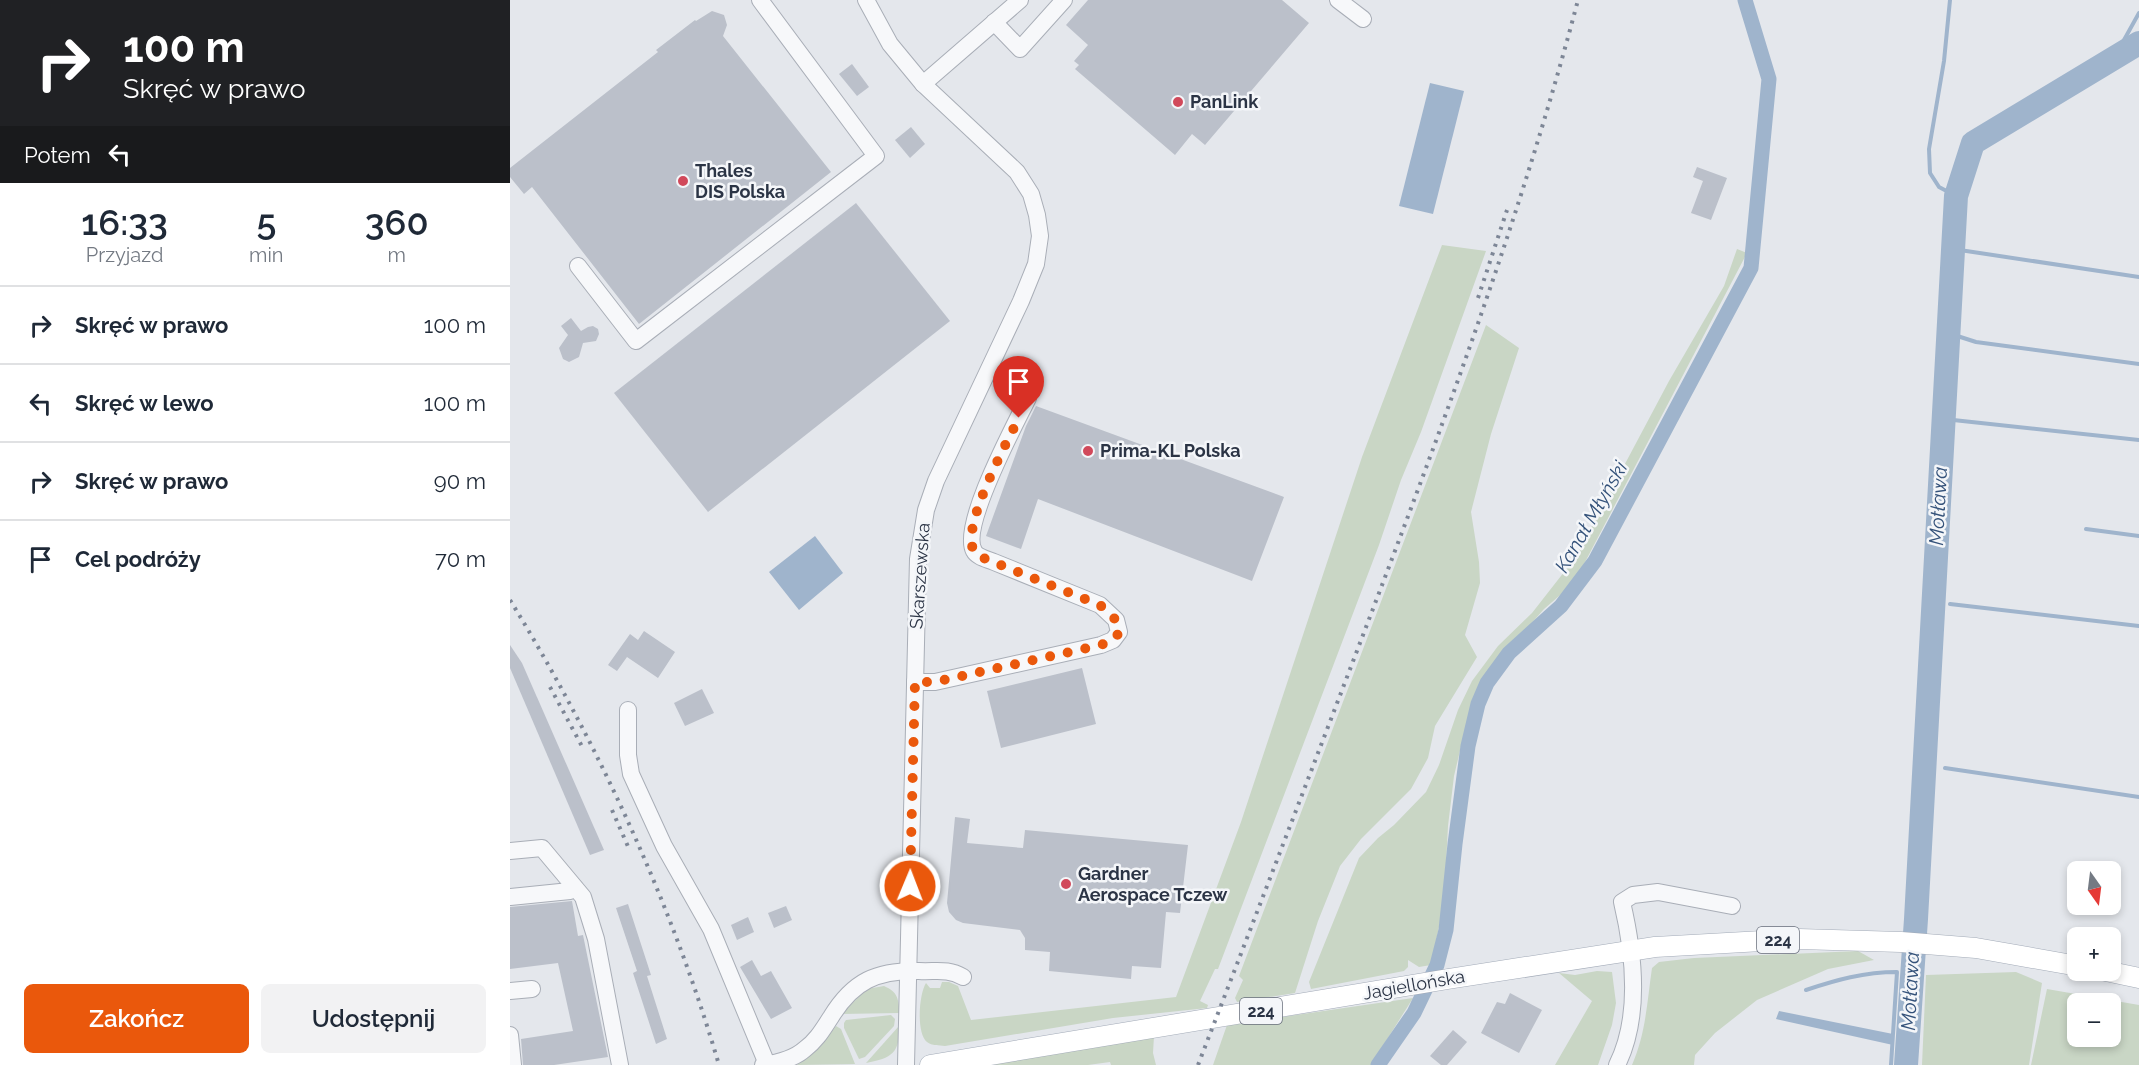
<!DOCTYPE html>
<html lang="pl">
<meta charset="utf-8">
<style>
:root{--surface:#fff;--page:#f2f2f3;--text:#1f2937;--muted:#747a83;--line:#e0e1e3;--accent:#ea580c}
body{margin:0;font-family:Raleway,sans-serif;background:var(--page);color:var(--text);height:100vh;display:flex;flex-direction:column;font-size:22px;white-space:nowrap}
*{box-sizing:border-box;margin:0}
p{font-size:20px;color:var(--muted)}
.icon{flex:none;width:33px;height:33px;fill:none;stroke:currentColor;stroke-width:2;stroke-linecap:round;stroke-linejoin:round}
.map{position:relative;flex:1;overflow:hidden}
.side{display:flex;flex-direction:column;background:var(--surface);width:510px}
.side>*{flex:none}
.hud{background:#202124;color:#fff;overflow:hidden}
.needle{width:39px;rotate:166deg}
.controls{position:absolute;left:1557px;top:861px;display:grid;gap:12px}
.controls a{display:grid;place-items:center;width:54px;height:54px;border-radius:9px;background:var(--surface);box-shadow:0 3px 9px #0003;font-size:30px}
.pin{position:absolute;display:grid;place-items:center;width:51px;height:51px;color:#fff;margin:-62px -26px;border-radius:50% 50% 50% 0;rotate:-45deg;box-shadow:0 0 6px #0007}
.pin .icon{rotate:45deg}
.me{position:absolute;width:66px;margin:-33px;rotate:1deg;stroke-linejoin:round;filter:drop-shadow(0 0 4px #0008)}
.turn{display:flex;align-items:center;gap:21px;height:126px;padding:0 24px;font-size:27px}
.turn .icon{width:78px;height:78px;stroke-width:2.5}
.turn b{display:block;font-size:42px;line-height:51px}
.then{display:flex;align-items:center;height:57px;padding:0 24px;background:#0003;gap:12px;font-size:22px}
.eta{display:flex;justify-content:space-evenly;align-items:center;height:102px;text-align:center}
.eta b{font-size:36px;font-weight:600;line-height:42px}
.cta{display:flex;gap:12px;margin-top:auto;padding:12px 24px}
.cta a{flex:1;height:69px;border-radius:9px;background:var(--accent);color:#fff;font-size:24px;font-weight:600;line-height:69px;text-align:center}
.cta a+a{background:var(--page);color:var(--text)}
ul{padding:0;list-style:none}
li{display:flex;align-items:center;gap:18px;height:78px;padding:0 24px;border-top:2px solid var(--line)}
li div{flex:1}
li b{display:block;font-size:22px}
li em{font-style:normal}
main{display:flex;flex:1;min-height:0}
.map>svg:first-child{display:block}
</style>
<main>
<section class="side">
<div class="hud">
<div class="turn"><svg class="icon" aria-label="right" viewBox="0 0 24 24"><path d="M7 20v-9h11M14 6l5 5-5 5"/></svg><div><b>100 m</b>Skręć w prawo</div></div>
<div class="then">Potem<svg class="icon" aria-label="left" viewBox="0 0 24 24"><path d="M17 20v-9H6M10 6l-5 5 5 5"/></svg></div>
</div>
<div class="eta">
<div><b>16:33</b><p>Przyjazd</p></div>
<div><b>5</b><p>min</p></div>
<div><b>360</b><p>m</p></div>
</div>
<ul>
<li><svg class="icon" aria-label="right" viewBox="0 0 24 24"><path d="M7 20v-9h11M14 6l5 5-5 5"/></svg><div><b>Skręć w prawo</b></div><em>100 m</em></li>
<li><svg class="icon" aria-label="left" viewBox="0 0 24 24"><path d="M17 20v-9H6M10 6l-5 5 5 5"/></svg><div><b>Skręć w lewo</b></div><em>100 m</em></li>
<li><svg class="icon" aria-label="right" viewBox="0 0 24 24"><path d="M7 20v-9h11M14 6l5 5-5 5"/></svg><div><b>Skręć w prawo</b></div><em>90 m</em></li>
<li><svg class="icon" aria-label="arrive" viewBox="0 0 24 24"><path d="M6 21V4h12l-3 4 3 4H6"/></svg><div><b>Cel podróży</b></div><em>70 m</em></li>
</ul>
<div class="cta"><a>Zakończ</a><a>Udostępnij</a></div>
</section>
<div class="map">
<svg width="1629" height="1065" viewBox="0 0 1629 1065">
<rect width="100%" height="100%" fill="#e4e7ec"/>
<g fill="#c9d6c5" fill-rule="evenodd">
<path d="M 932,245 L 976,251 L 911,432 L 891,480 L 869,545 L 708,969 L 705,969 L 690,1001 L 698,1005 L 697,1008 L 603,1018 L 435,1046 C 429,1045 422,1046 417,1042 C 406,1033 409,994 416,983 L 420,988 L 430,988 L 432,982 L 439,982 L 448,986 L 461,1020 L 666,997 L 731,822 L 852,457 Z"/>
<polygon points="1227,249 1237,253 1074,564 1056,590 1034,609 978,673 959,713 944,776 938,826 934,903 921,965 909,967 898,960 898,967 894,971 801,989 799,982 849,858 868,838 884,825 916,792 929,765 948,710 962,681 988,646 1022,613 1065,558 1159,381 1214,286"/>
<polygon points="976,325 1009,348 981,434 961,512 969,562 970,583 955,635 967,657 925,726 918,758 901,789 851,839 830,866 808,921 785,993 727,1002 725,998 733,980 729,976"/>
<path d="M 1348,951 L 1364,960 L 1318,969 L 1247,1000 L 1205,1033 L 1185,1055 L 1184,1065 L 1122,1065 C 1136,1033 1137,1002 1142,968 L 1149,962 L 1184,958 Z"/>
<polygon points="1087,971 1102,972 1106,1003 1102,1025 1088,1065 1045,1065 1082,1001 1049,973 1065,975"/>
<polygon points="1506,972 1532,983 1519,1065 1412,1065 1416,975"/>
<path d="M 374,986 C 388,992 388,998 390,1013 L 331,1014 L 357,989 Z"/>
<path d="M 1537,989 L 1629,1005 L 1629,1065 L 1521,1065 ZM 1568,1004 L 1600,1004 L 1600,1036 L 1568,1036 Z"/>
<polygon points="903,998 861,1065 703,1065 717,1025"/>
<polygon points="381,1015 385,1019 384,1026 355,1057 349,1059 334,1028 334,1023 336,1020"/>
<polygon points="326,1026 331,1029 345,1064 287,1065 311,1046"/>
<path d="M 389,1026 C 390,1053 382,1058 356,1063 Z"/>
<polygon points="644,1036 643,1053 646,1065 601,1065 600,1062 578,1065 474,1065"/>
</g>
<g fill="#9fb4cc">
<polygon points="920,83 954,91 923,214 889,206"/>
<polygon points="305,536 333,573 289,610 259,572"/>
<polygon points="1269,1011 1383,1034 1383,1045 1266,1019"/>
</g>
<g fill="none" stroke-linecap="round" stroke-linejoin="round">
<g stroke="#9fb4cc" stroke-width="4">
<polyline points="1440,0 1434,61 1419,149 1420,173 1429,187 1446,196"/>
<polyline points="1604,58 1629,13"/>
<polyline points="1443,249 1629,277"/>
<polyline points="1438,333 1466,342 1629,364"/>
<polyline points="1434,419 1629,440"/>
<polyline points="1576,529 1629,536"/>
<polyline points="1440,604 1629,626"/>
<polyline points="1435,768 1629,797"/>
<path d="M 1296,990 C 1326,980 1354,972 1387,972 L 1381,1065"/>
</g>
<polyline stroke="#9fb4cc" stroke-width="15" points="868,1065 904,1013 927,965 936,930 945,844 958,746 968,704 977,683 999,653 1051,606 1085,561 1241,268 1259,79 1235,0"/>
<polyline stroke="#9fb4cc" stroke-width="24" points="1396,1065 1406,919 1446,196 1463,143 1629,43"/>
</g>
<g fill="#bbc0ca">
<polygon points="578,0 772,0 799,23 695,145 682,134 665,155 565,69 569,65 564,61 578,45 556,25"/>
<polygon points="202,11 214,15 217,25 213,36 321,172 129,324 22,187 14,194 0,177 0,168 148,52 146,50 185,20 186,21"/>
<polygon points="342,64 359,87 347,96 329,74"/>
<polygon points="401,127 415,144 400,158 385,140"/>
<polygon points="1187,167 1217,178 1201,220 1181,213 1193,181 1183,177"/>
<polygon points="346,203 440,321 198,512 104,393"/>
<polygon points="61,318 71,331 78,327 83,326 88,329 89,334 86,341 73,343 69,357 59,362 53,359 49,348 58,335 51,326"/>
<polygon points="526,406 774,497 742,581 528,499 511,549 476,536 516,426"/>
<polygon points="134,631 165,652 148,678 117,657 107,671 98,665 120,634 128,640"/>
<polygon points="0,645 12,663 94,850 80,855 0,668"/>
<polygon points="572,668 586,724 491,748 477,691"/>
<polygon points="192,689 204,713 175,726 164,703"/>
<polygon points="445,817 460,819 457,843 513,848 515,830 678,845 670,913 656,912 651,968 622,966 621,979 539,971 540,952 515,950 515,938 510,930 453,923 446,920 439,912 437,903"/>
<polygon points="62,901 68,936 73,935 98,1057 44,1065 13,1065 11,1039 63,1031 48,963 0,969 0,907"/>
<polygon points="118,904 141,975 137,976 157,1039 146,1044 123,973 127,971 106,908"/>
<polygon points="276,906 282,920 264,928 258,913"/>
<polygon points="238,917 244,932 227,940 221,925"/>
<polygon points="242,960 251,976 261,971 282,1008 261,1019 230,967"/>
<polygon points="1000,993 1032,1010 1009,1053 971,1033 987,1002 995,1004"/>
<polygon points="943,1030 957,1042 937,1065 931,1065 920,1056"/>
</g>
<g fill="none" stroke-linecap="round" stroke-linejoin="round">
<g stroke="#a9aeb7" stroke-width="18">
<g id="minor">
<polyline points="356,0 380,44 413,84 507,172 521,194 527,215 530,236 526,264 511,301 426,481 416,510 408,559 396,1065"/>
<polyline points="828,0 853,19"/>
<polyline points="484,22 510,49 554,0"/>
<polyline points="413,84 510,0"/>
<polyline points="68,266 126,341 366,156 250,0"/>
<path d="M 405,682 L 425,682 L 591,645 L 603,640 L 609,632 L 606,620 L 590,605 L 484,562 C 477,559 467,557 464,551 C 450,526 505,425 518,398"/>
<polyline points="118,710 118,755 121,774 154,846 201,929 257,1064"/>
<polyline points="0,851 32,848 73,897 86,939 110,1065"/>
<polyline points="0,897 60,891 65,888"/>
<polyline points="0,991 22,989"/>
<polyline points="0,1035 3,1065"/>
<path d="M 253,1065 C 267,1063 284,1059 295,1049 C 307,1040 313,1029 321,1017 C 343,981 367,970 409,971 C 426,972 437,968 453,977"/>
<path d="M 1107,1065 C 1131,1017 1124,953 1112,902 L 1123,895 L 1148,892 L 1222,906"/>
</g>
</g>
<g stroke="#a3abb8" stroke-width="21">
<g id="major">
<polyline points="1591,970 1629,978"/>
<polyline points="420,1065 938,979 1145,947 1289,939 1391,942 1466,948 1568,966"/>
</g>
</g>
<use href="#minor" stroke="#f7f8fa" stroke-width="16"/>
<use href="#major" stroke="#fff" stroke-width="20"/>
<g stroke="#7d8696" stroke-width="4" stroke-dasharray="3 6" stroke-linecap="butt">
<polyline points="968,298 997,210"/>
<path d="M 0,600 C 88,743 162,904 209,1065"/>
<polyline points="40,687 74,750"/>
<polyline points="102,810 120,851"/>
<path d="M 688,1065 C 746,915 804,764 861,614 C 938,412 1013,209 1068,0"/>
</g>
</g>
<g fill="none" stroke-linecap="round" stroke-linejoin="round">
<path stroke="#ea580c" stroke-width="10" stroke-dasharray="0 18" d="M 400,886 L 405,682 L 425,682 L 591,645 L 603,640 L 609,633 L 606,620 L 590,605 L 483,562 C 477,559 467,557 464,551 C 450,528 497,442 509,418"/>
</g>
<g fill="#d1495b" stroke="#f4f6f9" stroke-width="2">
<circle cx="668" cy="102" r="6"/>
<circle cx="173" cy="181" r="6"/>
<circle cx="578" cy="451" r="6"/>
<circle cx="556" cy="884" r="6"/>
</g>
<g text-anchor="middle" stroke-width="5" stroke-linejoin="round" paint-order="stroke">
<g fill="#f4f6f9" stroke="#676e7b" stroke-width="1.5">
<rect x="1247" y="927" width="42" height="26" rx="4.5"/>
<rect x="730" y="998" width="42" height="26" rx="4.5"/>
</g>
<g font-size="16" font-weight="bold" fill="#2b3445">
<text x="1268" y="946">224</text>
<text x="751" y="1017">224</text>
</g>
<g font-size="18" font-weight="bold" fill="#2b3445" stroke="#f4f6f9" text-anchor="start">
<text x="680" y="108">PanLink</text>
<text x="185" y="177">Thales<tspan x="185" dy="21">DIS Polska</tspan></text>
<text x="590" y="457">Prima-KL Polska</text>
<text x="568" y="880">Gardner<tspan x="568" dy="21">Aerospace Tczew</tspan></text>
</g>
<g font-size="18" fill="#2b3445" stroke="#f4f6f9">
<text transform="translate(410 576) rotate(-86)" y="6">Skarszewska</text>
<text transform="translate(904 985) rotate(-10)" y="6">Jagiellońska</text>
</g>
<g font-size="20" font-style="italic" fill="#34527a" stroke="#f4f6f9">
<text transform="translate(1428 506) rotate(-87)" y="7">Motława</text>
<text transform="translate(1081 517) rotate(-60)" y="7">Kanał Młyński</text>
<text transform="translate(1400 991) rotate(-87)" y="7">Motława</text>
</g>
</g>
</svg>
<div class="controls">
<a><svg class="needle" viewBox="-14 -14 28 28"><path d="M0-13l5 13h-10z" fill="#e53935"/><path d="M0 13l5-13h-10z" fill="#747a83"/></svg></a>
<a>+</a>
<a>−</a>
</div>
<div class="pin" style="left:509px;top:418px;background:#d93025"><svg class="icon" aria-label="arrive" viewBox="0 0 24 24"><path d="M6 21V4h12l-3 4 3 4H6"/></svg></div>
<svg class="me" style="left:400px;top:886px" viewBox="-20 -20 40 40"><circle r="17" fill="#ea580c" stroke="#fff" stroke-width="3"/><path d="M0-11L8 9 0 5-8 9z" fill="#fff"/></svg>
</div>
</main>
